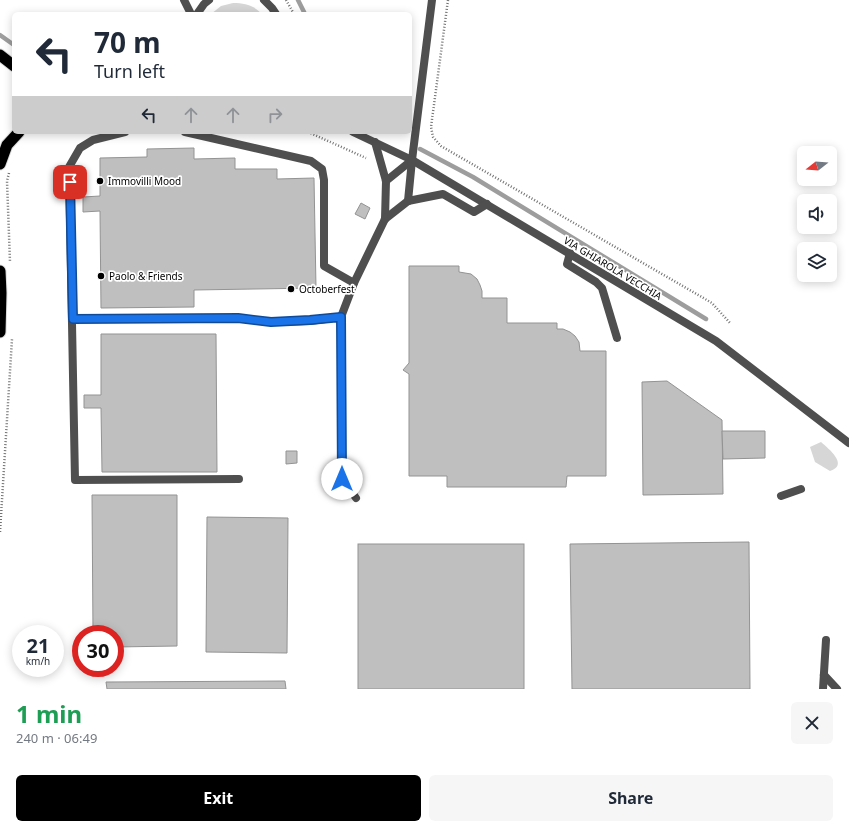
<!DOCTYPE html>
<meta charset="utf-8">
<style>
:root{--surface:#fff;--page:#f6f6f7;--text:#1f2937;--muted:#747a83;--accent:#000}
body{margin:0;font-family:"Noto Sans",sans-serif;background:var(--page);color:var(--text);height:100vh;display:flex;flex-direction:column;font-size:15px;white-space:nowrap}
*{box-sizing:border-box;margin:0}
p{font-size:13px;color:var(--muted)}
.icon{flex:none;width:22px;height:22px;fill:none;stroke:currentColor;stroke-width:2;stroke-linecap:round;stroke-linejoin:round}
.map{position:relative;height:689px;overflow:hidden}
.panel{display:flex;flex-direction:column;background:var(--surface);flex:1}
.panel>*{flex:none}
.top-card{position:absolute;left:12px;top:12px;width:400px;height:122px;border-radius:6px;box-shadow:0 2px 10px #0003;background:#fff;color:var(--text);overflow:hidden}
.needle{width:26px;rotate:253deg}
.tools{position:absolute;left:797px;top:146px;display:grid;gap:8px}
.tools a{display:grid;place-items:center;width:40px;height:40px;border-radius:6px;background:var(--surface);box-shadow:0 2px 10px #0003;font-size:20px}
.speed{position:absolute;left:12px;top:625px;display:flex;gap:8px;font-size:20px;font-weight:700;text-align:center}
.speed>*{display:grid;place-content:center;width:52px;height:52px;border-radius:50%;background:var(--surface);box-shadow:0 2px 10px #0003;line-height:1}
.speed small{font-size:10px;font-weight:400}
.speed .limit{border:6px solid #d22;background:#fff;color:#111}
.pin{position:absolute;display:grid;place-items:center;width:34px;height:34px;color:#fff;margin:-17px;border-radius:8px;box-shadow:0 2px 6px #0006}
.me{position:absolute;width:44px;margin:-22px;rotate:0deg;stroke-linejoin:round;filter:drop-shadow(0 0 3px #0008)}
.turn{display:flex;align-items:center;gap:14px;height:84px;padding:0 16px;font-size:18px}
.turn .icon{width:52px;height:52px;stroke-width:2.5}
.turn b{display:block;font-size:28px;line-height:34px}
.lanes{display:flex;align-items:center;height:38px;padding:0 16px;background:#0003;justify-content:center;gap:20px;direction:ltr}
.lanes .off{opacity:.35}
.round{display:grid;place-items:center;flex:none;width:42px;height:42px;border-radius:6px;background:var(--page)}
.head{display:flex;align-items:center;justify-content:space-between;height:68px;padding:0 16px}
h1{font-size:24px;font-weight:700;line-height:30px;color:#1e9e55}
.button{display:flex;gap:8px;margin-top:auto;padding:8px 16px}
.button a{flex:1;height:46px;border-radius:6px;background:var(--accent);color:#fff;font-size:16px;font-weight:700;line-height:46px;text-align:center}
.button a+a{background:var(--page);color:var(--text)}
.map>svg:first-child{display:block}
</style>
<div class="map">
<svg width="849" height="689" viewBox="0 0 849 689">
<rect width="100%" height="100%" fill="#fff"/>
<g fill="#d6d6d6">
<path d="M 233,3 C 245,3 253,5 262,14 L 211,14 L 221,6 Z"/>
<path d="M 821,442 C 829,449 849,465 830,471 L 815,462 L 810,447 Z"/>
</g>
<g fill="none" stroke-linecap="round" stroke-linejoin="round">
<g stroke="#9d9d9d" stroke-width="4.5">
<polyline points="298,0 305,14"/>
<polyline points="0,35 14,45"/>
<polyline points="420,149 473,177 706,319"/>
</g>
</g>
<g fill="#bfbfbf" stroke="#939393">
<polygon points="194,148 194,159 235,158 235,169 277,169 277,179 314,178 316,288 194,290 194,307 101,308 100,211 83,212 83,197 100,196 100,158 147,157 147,149"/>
<polygon points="361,203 370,208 365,219 355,214"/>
<polygon points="409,266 459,266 459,272 471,274 477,279 480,285 482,291 482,298 507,298 507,323 557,323 557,329 563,329 570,332 575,336 579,342 580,351 606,351 606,476 567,476 566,487 447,487 447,476 409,476 409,374 403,370 409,363"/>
<polygon points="101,334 216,334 217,472 102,472 101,408 84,408 84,395 101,395"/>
<polygon points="667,381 722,420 723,494 643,495 642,382"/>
<polygon points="722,431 765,431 765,458 723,459"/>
<polygon points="286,451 297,451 297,463 286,464"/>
<polygon points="92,495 177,495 177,646 115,647 115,634 93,634"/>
<polygon points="207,517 288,518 287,653 206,652"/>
<polygon points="749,542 750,689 572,689 570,544"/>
<rect x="358" y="544" width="166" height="145"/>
<polygon points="285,681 286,689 107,689 106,682"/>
</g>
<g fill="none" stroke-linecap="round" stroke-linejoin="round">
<g stroke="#dbdbdb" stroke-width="13">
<g id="trunk">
<polyline points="0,55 14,66"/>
<polyline points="0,164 7,145 19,132"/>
<polyline points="0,271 1,293 0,332"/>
</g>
</g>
<g stroke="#717171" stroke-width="2.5" stroke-dasharray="1 2" stroke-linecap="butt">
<polyline points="286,0 294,14"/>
<polyline points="448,0 431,127 433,137 441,146 712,303 730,323"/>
<polyline points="308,132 366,158"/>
<polyline points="9,173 7,181 10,262"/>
<polyline points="0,532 12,339"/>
</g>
<g stroke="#4f4f4f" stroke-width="8">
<polyline points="125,132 93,140 80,148 69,167 75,480 239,479"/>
<polyline points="185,132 311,161 322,169 324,180 324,266 354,283"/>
<polyline points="570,253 567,264 596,282 602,288 617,338"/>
<polyline points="73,319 238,318 271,322 310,321 341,317"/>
<polyline points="824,675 837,689"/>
<polyline points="823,689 826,640"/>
</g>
<g stroke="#4f4f4f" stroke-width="8">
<polyline points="412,160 432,0"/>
<polyline points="781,496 801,489"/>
<polyline points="356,498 342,479 341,317 354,283 385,219"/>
</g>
<g stroke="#4f4f4f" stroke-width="8">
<polyline points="184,0 191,14"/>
<polyline points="264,0 272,8 276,14"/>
<polyline points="197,14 204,4 209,0"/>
<polyline points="353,132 412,160 716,341 849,443"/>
<polyline points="375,142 386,181 385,219"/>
<polyline points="386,181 412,160"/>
<polyline points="408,201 412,160"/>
<polyline points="385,219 408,201 443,194 474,212 487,204"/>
</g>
<use href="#trunk" stroke="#000" stroke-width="11"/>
</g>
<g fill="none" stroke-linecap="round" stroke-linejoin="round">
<g stroke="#114b97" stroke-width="10">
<polyline id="route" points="70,182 73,319 238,318 271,322 310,320 341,317 342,479"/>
</g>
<use href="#route" stroke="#1a73e8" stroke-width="7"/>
</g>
<g fill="#000" stroke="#fff" stroke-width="1.5">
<circle cx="100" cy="181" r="4"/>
<circle cx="101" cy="276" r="4"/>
<circle cx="291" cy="289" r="4"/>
</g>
<g text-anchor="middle" stroke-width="3.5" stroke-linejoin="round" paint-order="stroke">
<g font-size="10" fill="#000" stroke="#fff" text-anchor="start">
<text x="108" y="185">Immovilli Mood</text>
<text x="109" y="280">Paolo &amp; Friends</text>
<text x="299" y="293">Octoberfest</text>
</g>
<g font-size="10" fill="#000" stroke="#fff">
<text transform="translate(613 268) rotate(31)" y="4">VIA GHIAROLA VECCHIA</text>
</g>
</g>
</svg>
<div class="tools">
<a><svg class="needle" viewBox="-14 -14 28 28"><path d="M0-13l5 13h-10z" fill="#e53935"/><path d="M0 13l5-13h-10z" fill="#747a83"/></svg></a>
<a><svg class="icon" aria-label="sound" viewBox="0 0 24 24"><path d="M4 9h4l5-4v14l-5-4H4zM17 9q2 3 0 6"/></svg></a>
<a><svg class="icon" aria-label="layers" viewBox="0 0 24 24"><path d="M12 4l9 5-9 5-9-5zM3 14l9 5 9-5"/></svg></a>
</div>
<div class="speed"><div>21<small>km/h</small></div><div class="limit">30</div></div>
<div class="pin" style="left:70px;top:182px;background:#d93025"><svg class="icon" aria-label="arrive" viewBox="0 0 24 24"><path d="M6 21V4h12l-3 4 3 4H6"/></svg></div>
<svg class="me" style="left:342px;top:479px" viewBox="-20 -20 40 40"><circle r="19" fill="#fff"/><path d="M0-13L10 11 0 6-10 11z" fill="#1a73e8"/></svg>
<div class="top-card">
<div class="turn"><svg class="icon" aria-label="left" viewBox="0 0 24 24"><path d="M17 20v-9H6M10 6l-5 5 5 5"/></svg><div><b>70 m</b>Turn left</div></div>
<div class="lanes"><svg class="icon" aria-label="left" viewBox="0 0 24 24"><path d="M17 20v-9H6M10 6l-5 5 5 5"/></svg><svg class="icon off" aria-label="ahead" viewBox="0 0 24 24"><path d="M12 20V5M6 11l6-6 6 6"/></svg><svg class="icon off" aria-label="ahead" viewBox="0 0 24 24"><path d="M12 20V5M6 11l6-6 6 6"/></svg><svg class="icon off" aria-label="right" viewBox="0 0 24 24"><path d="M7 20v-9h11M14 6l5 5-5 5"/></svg></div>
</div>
</div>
<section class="panel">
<div class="head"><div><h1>1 min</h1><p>240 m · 06:49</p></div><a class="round"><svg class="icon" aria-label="close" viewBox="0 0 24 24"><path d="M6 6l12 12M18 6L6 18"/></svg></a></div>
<div class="button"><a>Exit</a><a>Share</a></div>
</section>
